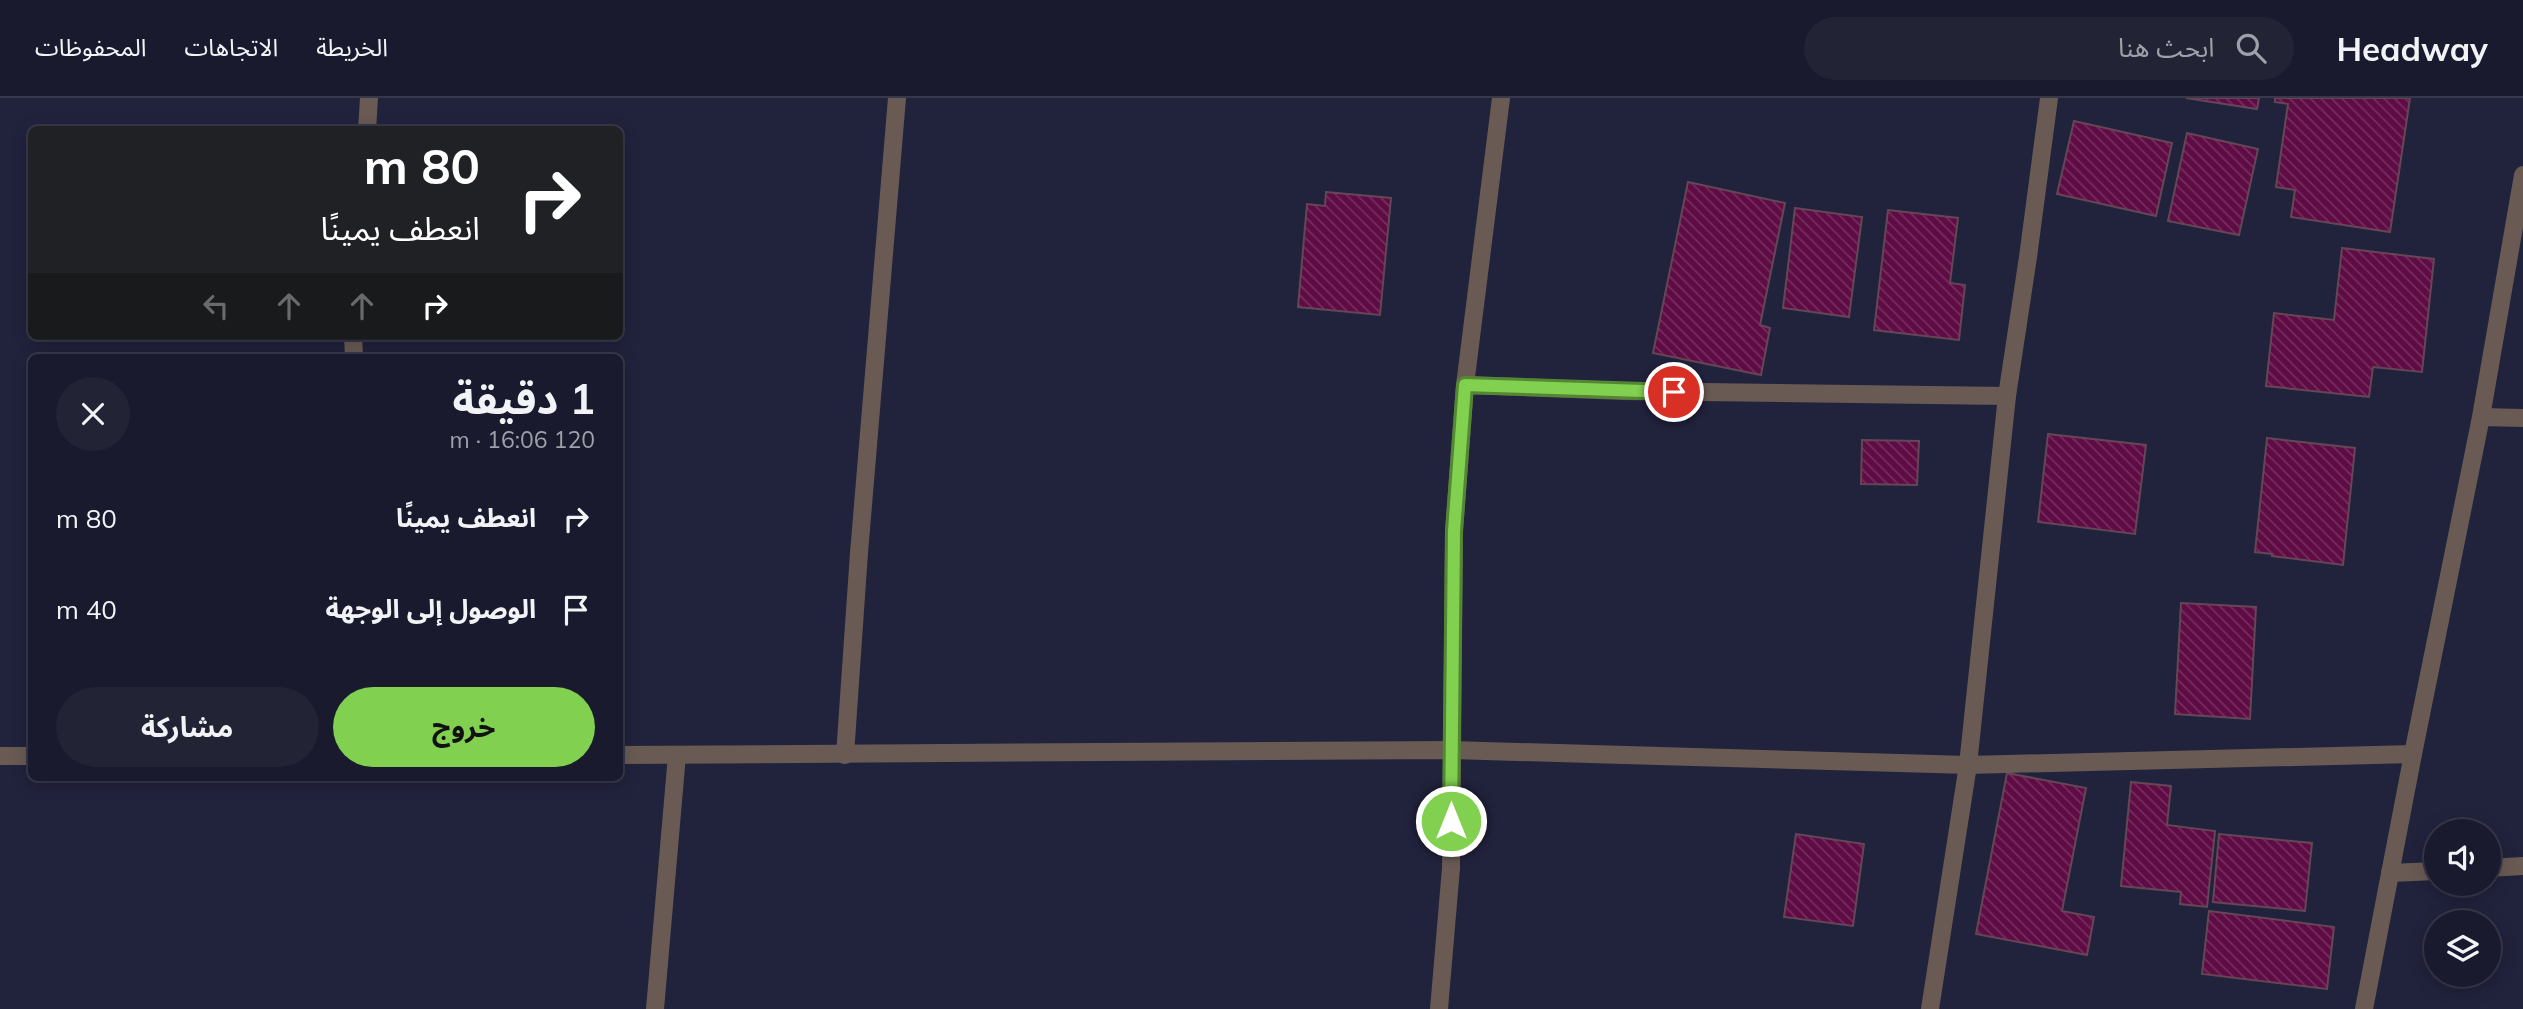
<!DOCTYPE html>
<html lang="ar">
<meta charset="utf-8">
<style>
:root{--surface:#191a2d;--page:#222335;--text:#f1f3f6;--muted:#9fa1aa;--line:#373849;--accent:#81d050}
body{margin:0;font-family:Mulish,"Noto Sans Arabic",sans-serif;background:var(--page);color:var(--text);direction:rtl;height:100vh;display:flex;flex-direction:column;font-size:26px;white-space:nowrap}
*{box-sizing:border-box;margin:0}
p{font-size:23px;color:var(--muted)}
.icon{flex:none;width:38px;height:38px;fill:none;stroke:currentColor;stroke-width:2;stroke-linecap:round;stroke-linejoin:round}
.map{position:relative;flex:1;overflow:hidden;direction:ltr}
.panel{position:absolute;left:28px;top:256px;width:595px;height:427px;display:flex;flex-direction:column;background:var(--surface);border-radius:10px;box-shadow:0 4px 18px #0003,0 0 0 2px var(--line);direction:rtl}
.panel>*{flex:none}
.guide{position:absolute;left:28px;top:28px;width:595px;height:214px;border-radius:10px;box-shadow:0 4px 18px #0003,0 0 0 2px var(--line);direction:rtl;background:#202124;color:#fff;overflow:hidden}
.fabs{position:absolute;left:2424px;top:721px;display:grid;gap:14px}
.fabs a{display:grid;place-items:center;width:77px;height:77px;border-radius:50%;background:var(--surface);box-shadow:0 4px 18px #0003,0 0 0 2px var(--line);font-size:35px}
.pin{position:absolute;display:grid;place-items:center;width:60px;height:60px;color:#fff;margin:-30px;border:4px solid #fff;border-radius:50%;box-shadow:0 2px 7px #0007}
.me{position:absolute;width:77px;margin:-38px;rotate:0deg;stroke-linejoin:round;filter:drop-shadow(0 0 5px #0008)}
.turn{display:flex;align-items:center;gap:24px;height:147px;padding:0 28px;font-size:32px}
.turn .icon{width:91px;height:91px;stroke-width:2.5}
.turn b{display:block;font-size:49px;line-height:60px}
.lanes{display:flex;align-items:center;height:66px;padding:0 28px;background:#0003;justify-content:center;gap:35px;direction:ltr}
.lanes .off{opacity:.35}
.round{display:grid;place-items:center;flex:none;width:74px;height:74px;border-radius:37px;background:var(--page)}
.summary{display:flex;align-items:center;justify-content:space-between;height:119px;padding:0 28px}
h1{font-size:42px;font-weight:700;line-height:52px}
.primary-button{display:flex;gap:14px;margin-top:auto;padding:14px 28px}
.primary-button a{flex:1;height:80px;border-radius:42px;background:var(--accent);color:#111;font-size:28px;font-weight:700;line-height:80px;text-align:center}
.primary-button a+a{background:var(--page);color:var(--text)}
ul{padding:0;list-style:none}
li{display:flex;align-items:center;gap:21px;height:91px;padding:0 28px}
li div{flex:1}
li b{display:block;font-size:26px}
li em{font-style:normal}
header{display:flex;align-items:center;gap:42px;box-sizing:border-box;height:98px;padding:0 35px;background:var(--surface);border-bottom:2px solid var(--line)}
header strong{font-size:33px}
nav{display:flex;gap:38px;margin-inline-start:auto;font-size:24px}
.search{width:490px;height:63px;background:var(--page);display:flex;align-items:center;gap:18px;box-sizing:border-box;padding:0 24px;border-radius:38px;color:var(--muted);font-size:26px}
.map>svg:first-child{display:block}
</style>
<header>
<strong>Headway</strong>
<div class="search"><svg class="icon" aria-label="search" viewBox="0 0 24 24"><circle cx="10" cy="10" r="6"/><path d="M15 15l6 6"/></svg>ابحث هنا</div>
<nav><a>الخريطة</a><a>الاتجاهات</a><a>المحفوظات</a></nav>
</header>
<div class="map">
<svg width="2523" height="911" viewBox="0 0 2523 911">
<defs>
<pattern id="building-back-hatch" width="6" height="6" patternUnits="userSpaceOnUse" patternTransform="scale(1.75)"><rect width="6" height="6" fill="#5f0b44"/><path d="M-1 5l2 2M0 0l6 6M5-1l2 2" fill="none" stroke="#752e5f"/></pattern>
</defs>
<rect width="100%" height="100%" fill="#21223c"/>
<g fill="url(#building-back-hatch)" stroke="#644657" stroke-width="2">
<polygon points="2186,0 2259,0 2257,11"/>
<polygon points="2275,0 2410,0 2390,134 2291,119 2295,92 2276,89 2288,6 2275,4"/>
<polygon points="2074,23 2172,45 2156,118 2057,96"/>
<polygon points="2187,35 2258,51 2239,137 2168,123"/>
<polygon points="1688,84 1785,105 1760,227 1770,230 1761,277 1653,255"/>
<polygon points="1326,94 1391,100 1380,217 1298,209 1307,106 1325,108"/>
<polygon points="1795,110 1862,119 1849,219 1783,210"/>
<polygon points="1888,112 1958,120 1950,185 1965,187 1959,242 1874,232"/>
<polygon points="2342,150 2434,161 2422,274 2373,269 2369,299 2266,288 2274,215 2334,222"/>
<polygon points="2048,336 2146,347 2135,436 2038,424"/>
<polygon points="2267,340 2355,350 2343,467 2272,458 2272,456 2255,454"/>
<polygon points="1862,342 1919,343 1917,387 1861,386"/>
<polygon points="2181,505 2256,509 2250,621 2175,616"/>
<polygon points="2007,675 2086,690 2062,813 2094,819 2087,857 1976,836"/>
<polygon points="2131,684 2171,688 2167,727 2215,733 2207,809 2180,806 2181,794 2121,788"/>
<polygon points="1796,736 1864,746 1853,828 1784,819"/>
<polygon points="2219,736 2312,745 2305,813 2213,804"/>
<polygon points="2209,813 2334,829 2327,891 2202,876"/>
</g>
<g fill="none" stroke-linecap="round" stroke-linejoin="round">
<g stroke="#695a54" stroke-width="18">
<polyline points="367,32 369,0"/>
<polyline points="353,238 354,259"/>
<polyline points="1465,287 1623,293 2007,298"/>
<polyline points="2481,319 2523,320"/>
<polyline points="620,657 1451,652 1968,667 2413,656"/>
<polyline points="845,657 859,455 897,0"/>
<polyline points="0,658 32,658"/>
<polyline points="2488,770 2523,768"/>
<polyline points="2390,775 2436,773"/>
<polyline points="655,911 677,657"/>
<polyline points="1439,911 1451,770 1454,433 1465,287 1501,0"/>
<polyline points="1930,911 1968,667 2007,298 2028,159 2049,0"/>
<polyline points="2364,911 2413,656 2481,319 2523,77"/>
</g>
</g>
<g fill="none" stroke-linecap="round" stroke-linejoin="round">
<g stroke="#548734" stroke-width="18">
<polyline id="route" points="1451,723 1454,433 1465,287 1674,294"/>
</g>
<use href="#route" stroke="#81d050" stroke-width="12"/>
</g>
</svg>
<div class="fabs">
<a><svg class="icon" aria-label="sound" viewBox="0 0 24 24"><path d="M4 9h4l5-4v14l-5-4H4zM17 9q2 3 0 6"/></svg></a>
<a><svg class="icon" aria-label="layers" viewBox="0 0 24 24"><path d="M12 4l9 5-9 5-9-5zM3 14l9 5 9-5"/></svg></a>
</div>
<div class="pin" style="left:1674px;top:294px;background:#d93025"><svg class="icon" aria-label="arrive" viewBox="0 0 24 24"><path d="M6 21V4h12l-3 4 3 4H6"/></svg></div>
<svg class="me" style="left:1451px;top:723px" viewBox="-20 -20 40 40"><circle r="17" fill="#81d050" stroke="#fff" stroke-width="3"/><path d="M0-11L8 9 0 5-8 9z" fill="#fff"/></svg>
<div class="guide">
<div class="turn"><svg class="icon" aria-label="right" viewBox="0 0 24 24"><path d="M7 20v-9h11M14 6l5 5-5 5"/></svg><div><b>80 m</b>انعطف يمينًا</div></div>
<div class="lanes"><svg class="icon off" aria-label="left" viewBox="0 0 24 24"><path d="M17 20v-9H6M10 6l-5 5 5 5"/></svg><svg class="icon off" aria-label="ahead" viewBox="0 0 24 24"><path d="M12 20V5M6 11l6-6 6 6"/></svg><svg class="icon off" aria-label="ahead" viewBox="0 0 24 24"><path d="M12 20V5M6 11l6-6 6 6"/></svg><svg class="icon" aria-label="right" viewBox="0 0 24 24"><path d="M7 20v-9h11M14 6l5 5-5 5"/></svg></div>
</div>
<section class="panel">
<div class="summary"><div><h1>1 دقيقة</h1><p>120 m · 16:06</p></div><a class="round"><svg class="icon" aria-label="close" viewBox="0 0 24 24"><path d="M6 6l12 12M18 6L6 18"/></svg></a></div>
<ul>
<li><svg class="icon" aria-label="right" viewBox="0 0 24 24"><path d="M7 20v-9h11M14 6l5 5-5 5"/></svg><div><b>انعطف يمينًا</b></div><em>80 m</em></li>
<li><svg class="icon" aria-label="arrive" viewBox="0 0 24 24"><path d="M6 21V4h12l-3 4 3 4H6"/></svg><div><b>الوصول إلى الوجهة</b></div><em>40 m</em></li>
</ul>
<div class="primary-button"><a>خروج</a><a>مشاركة</a></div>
</section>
</div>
